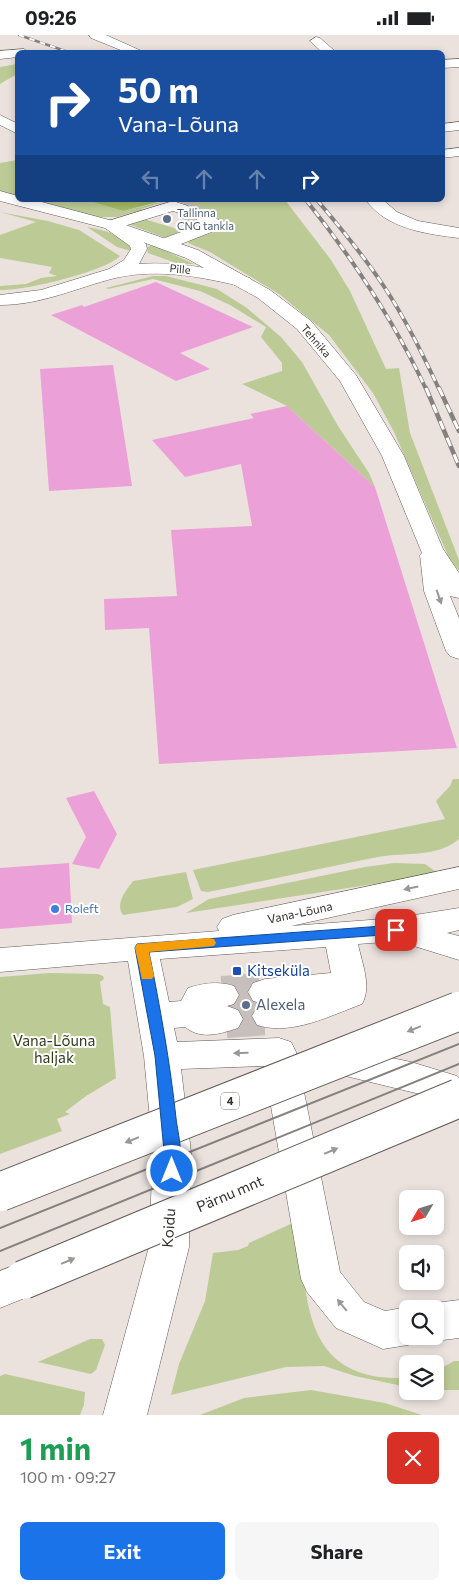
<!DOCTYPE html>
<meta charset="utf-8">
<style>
:root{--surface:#fff;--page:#f6f6f6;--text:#202124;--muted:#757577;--accent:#1a73e8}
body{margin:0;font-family:Commissioner,sans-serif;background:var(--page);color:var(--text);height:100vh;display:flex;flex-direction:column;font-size:19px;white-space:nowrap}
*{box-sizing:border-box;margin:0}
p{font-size:16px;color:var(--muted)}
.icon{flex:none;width:28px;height:28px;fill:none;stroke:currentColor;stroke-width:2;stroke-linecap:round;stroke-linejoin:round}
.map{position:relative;height:1380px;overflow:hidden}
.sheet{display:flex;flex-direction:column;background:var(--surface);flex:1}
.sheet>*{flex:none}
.guide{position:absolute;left:15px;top:15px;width:430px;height:152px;border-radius:8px;box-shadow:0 2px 8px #0003;background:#1a4fa0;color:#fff;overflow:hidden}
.needle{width:32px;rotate:231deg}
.buttons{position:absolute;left:399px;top:1155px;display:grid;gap:10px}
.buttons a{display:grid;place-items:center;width:45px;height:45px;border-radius:8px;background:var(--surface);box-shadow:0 2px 8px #0003;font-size:25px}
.pin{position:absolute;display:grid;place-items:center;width:42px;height:42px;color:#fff;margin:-21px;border-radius:10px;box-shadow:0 2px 8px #0006}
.me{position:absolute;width:55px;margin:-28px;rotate:0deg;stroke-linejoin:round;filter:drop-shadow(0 0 4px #0008)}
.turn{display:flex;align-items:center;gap:18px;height:105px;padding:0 20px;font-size:22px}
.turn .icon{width:65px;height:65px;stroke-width:2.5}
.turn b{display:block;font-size:35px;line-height:42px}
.lanes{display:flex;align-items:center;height:48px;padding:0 20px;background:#0003;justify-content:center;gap:25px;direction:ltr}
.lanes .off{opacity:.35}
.round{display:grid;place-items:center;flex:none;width:52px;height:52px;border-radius:8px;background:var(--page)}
.summary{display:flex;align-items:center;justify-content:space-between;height:85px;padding:0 20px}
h1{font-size:30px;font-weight:700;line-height:38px;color:#1e9e55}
.primary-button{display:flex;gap:10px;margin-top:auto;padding:10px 20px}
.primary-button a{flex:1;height:58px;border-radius:8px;background:var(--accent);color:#fff;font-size:20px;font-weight:700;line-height:58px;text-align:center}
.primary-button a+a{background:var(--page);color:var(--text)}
.status{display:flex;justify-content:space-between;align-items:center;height:35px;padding:0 25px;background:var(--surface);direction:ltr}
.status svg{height:14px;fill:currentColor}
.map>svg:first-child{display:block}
</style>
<div class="status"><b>09:26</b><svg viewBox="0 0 49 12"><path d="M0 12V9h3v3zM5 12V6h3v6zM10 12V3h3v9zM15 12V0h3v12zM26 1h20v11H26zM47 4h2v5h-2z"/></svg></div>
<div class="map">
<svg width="459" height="1380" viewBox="0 0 459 1380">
<rect width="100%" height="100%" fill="#ebe2de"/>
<g fill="#bccb96">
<polygon points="17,29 17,39 0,49 0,32"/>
<polygon points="17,125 17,163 0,158 0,128"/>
<polygon points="28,165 86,165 123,176 170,165 141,174 143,175 117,182 98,182"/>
<path d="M 175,165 L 285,165 L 331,225 L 350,256 L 386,334 L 399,333 L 410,398 L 459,525 L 459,536 L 449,523 L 394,397 L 373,358 L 329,300 L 279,259 L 210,217 L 188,208 C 196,197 219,202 224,188 L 217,183 Z"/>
<path d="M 0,177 L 48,186 L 79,195 L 120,221 C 104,237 24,256 0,255 L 0,251 L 26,249 L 41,243 L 57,241 L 49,238 L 52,232 L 0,223 L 0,200 L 36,187 Z"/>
<polygon points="144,184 174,193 179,197 169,202 163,202 128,189"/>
<path d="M 87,192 C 100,194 130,201 131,216 L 117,212 Z"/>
<polygon points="153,210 194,229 173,229 173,227 148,218 147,212"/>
<polygon points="153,241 166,241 217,254 247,273 281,302 302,327 338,391 369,438 375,452 287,371 242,349 282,336 282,328 261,302 266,292 230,270 200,256 153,244 108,254 106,253"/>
<path d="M 453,744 L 459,744 L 459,804 C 437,823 405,817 378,822 C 321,833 265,846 208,857 L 201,856 L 193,835 L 445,784 L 436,766 L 450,751 Z"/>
<polygon points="394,828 425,829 439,839 186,878 209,864 365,832"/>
<path d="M 186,837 L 193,864 L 177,872 L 123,880 C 115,868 126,856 133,846 Z"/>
<polygon points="50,938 98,939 103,941 104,944 100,947 103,969 110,972 116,1043 86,1061 65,1077 70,1079 57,1084 62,1096 0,1119 0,942"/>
<path d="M 297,1186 C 308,1266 301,1347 407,1343 L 407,1352 L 355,1341 L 324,1331 L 286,1332 L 171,1360 L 179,1329 L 205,1266 L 213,1218 L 238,1215 L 248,1211 L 249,1208 Z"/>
<polygon points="90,1304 102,1304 105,1310 96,1335 91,1339 38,1327"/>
<polygon points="454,1326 459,1326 459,1355 435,1355 435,1337"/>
<polygon points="5,1339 85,1357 84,1370 80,1380 0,1380 0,1341"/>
<polygon points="311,1355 385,1368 422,1380 200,1380 244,1363"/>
</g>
<polygon fill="#a4ba66" points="86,165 166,165 123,176"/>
<g fill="#eba1d8">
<polygon points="156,247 253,292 180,318 210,334 176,346 51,280 82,270 84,272"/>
<polygon points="113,330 132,451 49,456 40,334"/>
<polygon points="287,371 375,452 457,713 159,729 149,593 105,595 104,564 177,561 171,495 252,491 241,429 185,442 152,405 254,383 250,379"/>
<polygon points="94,756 117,799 99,834 72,829 86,802 66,763"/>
<polygon points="69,828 72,888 0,894 0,833"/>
<polygon points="250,950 246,958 251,967 258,969 250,980 252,985 244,986 240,974 233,971 241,961 236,951"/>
</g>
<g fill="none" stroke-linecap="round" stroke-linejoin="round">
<polyline stroke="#c6bfbb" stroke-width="18" stroke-dasharray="18 9" stroke-linecap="butt" points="182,174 200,181"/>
<g stroke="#c6bfbb" stroke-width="38" stroke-dasharray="38 19" stroke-linecap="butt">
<polyline points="222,960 265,957"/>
<polyline points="226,984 269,981"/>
</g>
<g stroke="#635c58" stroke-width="1">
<g id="minor">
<polygon points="89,0 106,0 146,18 128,18 91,3"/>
<polygon points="316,2 320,3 337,18 323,18 310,6"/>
<polygon points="24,14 30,18 18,18 18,22 0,24 0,16"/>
<polygon points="459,24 459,32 442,33 442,25"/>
<polygon points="0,80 18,89 18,99 0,90"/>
<polygon points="459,87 459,95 442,97 442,89"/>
<polygon points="459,113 459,121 442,123 442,115"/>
<path d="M 366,165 L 383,165 L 397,177 L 418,186 L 459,193 L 459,203 C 427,199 386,194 366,165 Z"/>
<path d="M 173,166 L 188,171 L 190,174 L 188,177 L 182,179 L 173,176 L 124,191 L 146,209 L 147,214 L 139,229 C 177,226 214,234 250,243 L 253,247 L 250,251 L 244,252 C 202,242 159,233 115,243 C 76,253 41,270 0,270 L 0,260 L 41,255 L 109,234 L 124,225 L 131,214 L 130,211 L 105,193 L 103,190 L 105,187 Z"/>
<polygon points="200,176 219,185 221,191 219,194 171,213 159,213 157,209 159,205 203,189 192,181 194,178"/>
<path d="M 459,832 L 459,854 L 291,891 L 396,883 L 459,873 L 459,895 L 447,898 L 459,901 L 459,925 L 398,906 L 358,909 C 362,929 372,951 362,969 C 329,981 292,1001 257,990 L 252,981 L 257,972 L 264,969 L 253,966 L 248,957 L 253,948 L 265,944 L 331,938 L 326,912 L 160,924 L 169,967 L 181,966 L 188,953 C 204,948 218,946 234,951 L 239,960 L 234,969 L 227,971 L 238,975 L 243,984 L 238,993 C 220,999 201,1005 185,992 L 174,993 L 177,1007 L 279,1003 L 291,1007 L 296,1017 L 340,1237 L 364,1267 L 385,1276 L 408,1272 L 412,1274 L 408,1274 L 408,1301 L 435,1301 L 435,1274 L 420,1274 L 435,1268 L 459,1265 L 459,1303 L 435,1306 L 424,1302 L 423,1304 L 408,1310 L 383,1314 L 336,1293 L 307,1257 L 301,1244 L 264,1031 L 181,1034 L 191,1117 L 189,1212 L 147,1380 L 103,1380 L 149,1212 L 153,1117 L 144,1021 L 128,926 L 0,937 L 0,913 L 219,896 L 217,892 L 222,884 L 233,880 Z"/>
<polygon points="333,1011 411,1027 457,1041 459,1043 459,1077 446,1073 432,1062 321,1035 315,1025 321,1015"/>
</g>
</g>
<g stroke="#635c58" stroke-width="1">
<g id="major">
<polygon points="0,156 18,161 18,165 34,165 117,187 198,215 270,255 311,286 356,340 404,421 443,514 459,538 459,563 450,561 459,583 459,624 450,621 446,616 424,556 420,520 422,518 382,421 340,346 297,294 258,263 186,223 105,193 0,166"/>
<polygon points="23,1227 37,1232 43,1245 37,1258 0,1273 0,1236"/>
</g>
</g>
<use href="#minor" fill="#fff" fill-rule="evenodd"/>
<use href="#major" fill="#fff" fill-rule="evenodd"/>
<g stroke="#86807e" stroke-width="2">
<polyline points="0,1193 459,1009"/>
<polyline points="0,1216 459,1029"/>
</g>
<g stroke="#86807e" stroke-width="2.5">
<polyline id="rail-far2" points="19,0 71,18"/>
</g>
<g stroke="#86807e" stroke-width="4">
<g id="rail-far1">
<path d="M 306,165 C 353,224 394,286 426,354"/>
<path d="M 317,165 C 340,192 363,220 383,250 C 405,283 422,318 439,354"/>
</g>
</g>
<g stroke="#86807e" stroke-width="4.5">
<g id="rail">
<polyline points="426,353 459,431"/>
<polyline points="439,353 459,396"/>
</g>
</g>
<use href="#rail-far2" stroke="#fff" stroke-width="2" stroke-dasharray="5.5" stroke-linecap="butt"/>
<use href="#rail-far1" stroke="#fff" stroke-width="2.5" stroke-dasharray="7" stroke-linecap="butt"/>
<use href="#rail" stroke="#fff" stroke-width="3" stroke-dasharray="9" stroke-linecap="butt"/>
<g stroke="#635c58" stroke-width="40" stroke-linecap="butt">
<g id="major-bridge">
<polyline points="0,1157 459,976"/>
<polyline points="23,1245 459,1063"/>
</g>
</g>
<use href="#major-bridge" stroke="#fff" stroke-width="38"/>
</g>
<defs><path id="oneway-solid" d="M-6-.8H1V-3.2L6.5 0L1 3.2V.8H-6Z" transform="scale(1.25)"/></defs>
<g fill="#9a9897">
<use href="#oneway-solid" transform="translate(439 562) rotate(71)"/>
<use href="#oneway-solid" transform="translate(411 853) rotate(168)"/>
<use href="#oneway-solid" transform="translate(414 994) rotate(158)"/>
<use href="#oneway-solid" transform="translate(241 1018) rotate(178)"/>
<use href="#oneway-solid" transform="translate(132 1105) rotate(158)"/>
<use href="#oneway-solid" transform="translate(331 1116) rotate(-23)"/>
<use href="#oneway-solid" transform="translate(68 1226) rotate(-23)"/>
<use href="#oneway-solid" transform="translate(342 1270) rotate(-129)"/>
</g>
<path fill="#1a73e8" stroke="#114b97" d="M 396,890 L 401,891 L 403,895 L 401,898 L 396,899 L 149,917 C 160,972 170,1027 176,1083 C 178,1100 185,1125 177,1140 L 172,1142 L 166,1140 L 164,1136 L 164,1116 L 155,1021 L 135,913 L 137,909 Z"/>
<polygon fill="#f59e0b" points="209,903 214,904 216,908 214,911 149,917 154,941 152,944 142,944 135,913 137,909"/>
<g fill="#5c6f8a" stroke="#fff" stroke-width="2">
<circle cx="167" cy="184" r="5"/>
<circle cx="246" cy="970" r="5"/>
</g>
<circle fill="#3f7fe0" stroke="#fff" stroke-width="2" cx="55" cy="874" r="5"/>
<rect fill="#1a4fb4" stroke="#fff" stroke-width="2" x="232" y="931" width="10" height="10" rx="2.5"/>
<g text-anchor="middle" stroke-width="4" stroke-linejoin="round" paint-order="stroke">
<g font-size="11" fill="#4e5e75" stroke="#fff" text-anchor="start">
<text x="177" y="182">Tallinna<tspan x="177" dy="13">CNG tankla</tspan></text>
</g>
<g font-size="11" fill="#34312f" stroke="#fff">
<text transform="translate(180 234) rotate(5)" y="4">Pille</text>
<text transform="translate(316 306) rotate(49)" y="4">Tehnika</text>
</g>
<rect fill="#fff" stroke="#716f6d" stroke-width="1" x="221" y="1057.5" width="18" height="17" rx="4"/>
<g font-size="11" font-weight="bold" fill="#34312f">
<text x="230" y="1070">4</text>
</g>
<g font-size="12" fill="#366cbe" stroke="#fff" text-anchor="start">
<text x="65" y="878">Roleft</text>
</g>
<g font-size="12" fill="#34312f" stroke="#fff">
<text transform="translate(300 878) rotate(-12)" y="4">Vana-Lõuna</text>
</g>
<g font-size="15" fill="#164399" stroke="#fff" text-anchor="start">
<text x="247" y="941">Kitseküla</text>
</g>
<g font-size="15" fill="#4e5e75" stroke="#fff" text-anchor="start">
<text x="256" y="975">Alexela</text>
</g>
<g font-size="15" fill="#313a16" stroke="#fff">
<text x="54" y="1011">Vana-Lõuna<tspan x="54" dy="17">haljak</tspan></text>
</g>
<g font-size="15" fill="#34312f" stroke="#fff">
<text transform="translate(230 1159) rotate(-23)" y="5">Pärnu mnt</text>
<text transform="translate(169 1193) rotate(-86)" y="5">Koidu</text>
</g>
</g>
</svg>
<div class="buttons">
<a><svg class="needle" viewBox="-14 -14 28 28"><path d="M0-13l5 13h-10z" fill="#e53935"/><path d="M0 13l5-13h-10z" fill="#757577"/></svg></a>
<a><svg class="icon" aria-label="sound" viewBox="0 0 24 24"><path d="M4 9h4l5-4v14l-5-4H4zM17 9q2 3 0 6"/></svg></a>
<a><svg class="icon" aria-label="search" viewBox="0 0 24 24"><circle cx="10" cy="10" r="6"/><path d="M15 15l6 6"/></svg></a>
<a><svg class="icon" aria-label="layers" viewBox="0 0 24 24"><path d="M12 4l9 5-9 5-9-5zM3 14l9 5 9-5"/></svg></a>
</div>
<div class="pin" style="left:396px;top:895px;background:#d93025"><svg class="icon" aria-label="arrive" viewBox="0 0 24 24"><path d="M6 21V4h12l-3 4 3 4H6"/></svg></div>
<svg class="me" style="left:172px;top:1136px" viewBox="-20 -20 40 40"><circle r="17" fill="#1a73e8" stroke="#fff" stroke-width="3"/><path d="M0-11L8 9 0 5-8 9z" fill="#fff"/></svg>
<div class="guide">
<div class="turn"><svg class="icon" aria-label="right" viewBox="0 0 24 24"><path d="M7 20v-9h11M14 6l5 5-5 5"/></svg><div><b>50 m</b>Vana-Lõuna</div></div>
<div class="lanes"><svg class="icon off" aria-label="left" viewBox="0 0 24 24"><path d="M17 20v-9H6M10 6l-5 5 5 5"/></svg><svg class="icon off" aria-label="ahead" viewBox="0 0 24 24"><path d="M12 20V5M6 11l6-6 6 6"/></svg><svg class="icon off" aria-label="ahead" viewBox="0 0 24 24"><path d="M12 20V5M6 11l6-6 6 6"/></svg><svg class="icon" aria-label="right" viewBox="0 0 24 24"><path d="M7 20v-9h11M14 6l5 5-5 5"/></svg></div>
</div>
</div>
<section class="sheet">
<div class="summary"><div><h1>1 min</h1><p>100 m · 09:27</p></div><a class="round" style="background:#d93025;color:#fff"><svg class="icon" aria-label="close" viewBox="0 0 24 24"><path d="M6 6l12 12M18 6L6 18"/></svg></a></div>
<div class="primary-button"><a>Exit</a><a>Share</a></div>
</section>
